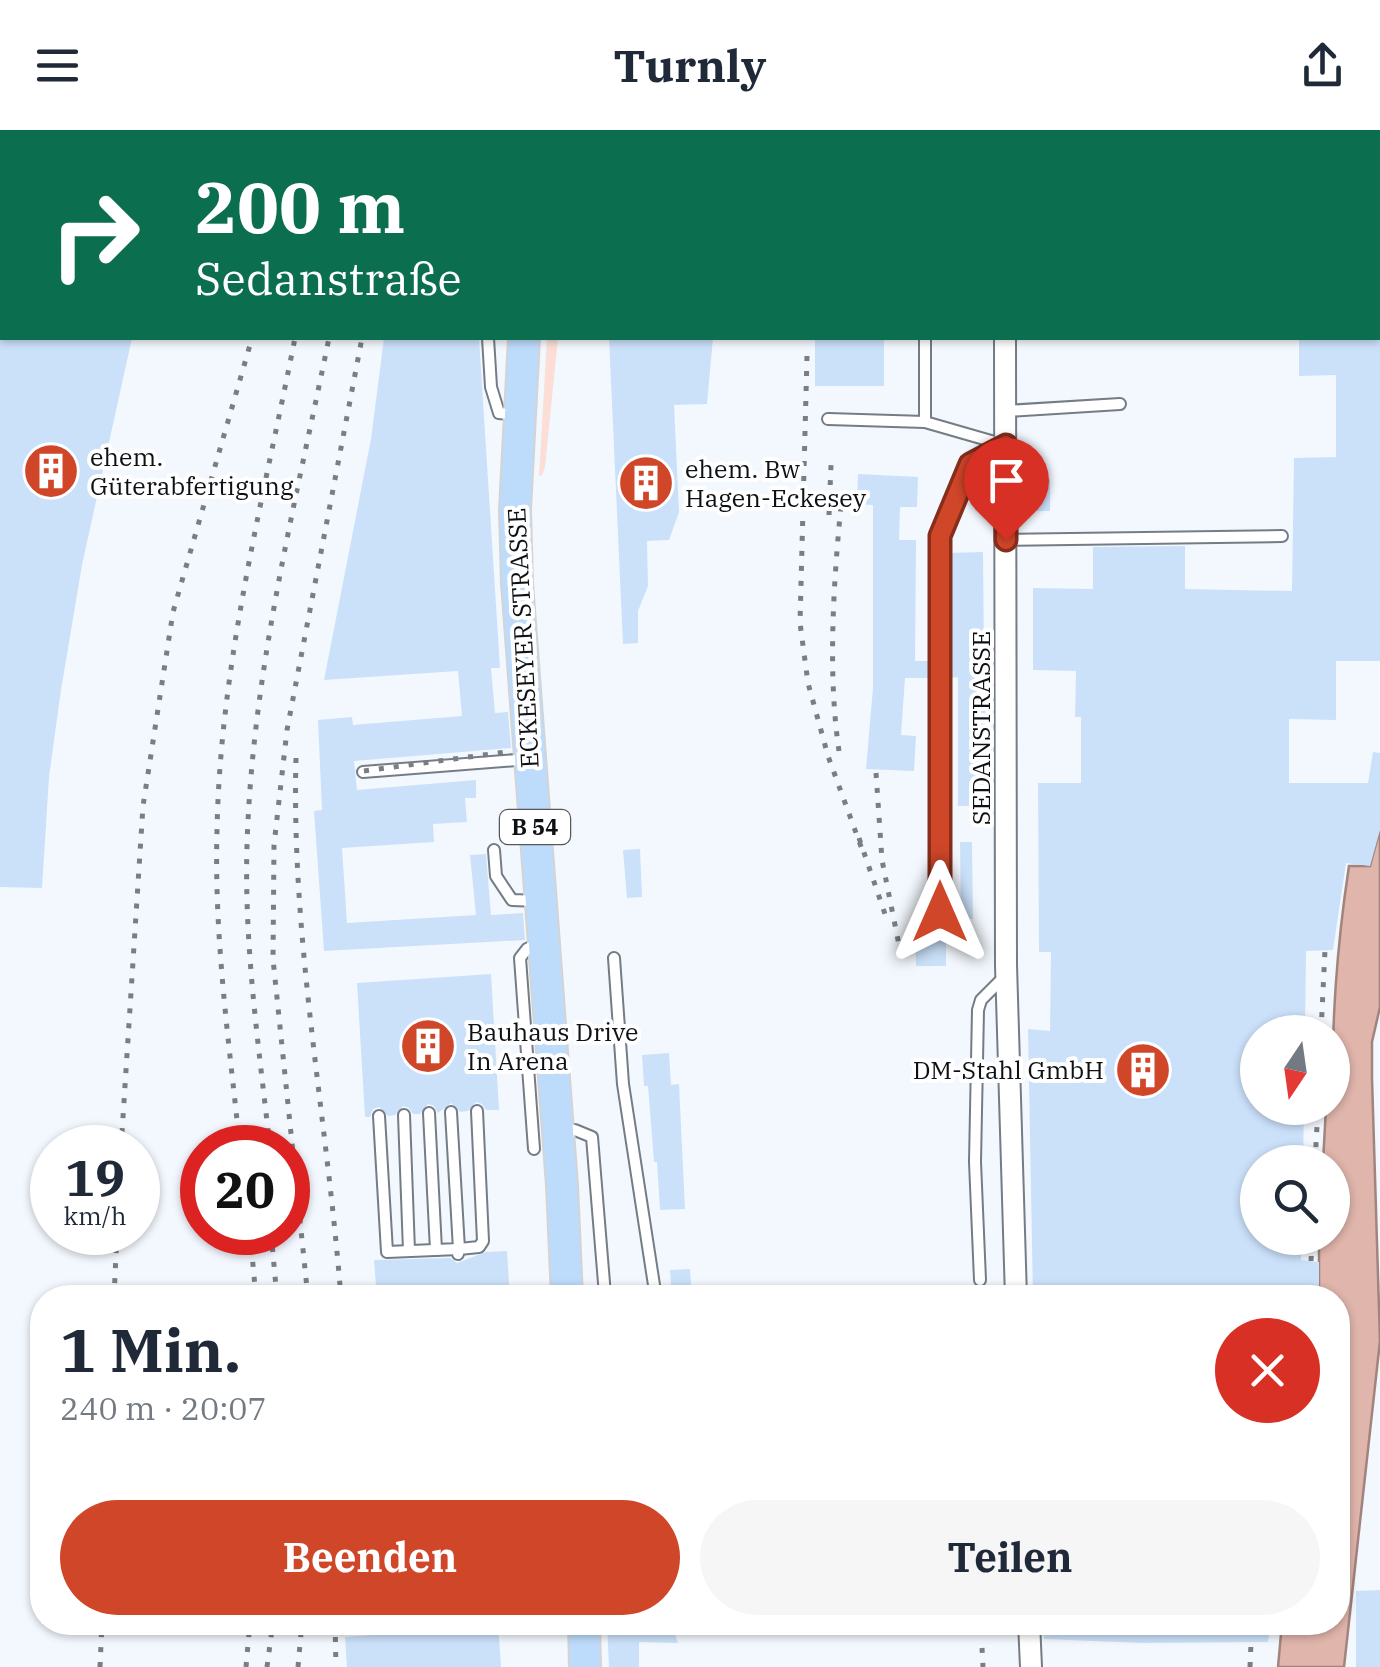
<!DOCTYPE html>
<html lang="de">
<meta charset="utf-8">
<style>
:root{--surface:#fff;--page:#f6f6f7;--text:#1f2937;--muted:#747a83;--accent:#d04629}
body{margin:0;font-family:"IBM Plex Serif",serif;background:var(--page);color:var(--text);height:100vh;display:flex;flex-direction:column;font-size:38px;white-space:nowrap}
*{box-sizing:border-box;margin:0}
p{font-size:32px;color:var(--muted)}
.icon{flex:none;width:55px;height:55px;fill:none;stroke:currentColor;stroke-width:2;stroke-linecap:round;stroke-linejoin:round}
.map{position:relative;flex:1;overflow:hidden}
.side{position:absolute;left:30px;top:1155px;width:1320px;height:350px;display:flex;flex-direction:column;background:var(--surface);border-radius:40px;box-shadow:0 2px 8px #0004}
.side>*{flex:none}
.guide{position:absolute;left:0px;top:0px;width:1380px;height:210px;box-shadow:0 2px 8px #0004;background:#0b6e4f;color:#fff;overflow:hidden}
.needle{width:65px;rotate:193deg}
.tools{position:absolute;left:1240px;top:885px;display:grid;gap:20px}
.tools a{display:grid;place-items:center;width:110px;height:110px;border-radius:50%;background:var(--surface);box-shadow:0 2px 8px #0004;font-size:50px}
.speed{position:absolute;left:30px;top:995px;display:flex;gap:20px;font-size:50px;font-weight:700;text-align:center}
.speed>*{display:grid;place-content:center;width:130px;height:130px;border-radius:50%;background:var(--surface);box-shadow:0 2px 8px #0004;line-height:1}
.speed small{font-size:25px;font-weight:400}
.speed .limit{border:15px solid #d22;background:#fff;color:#111}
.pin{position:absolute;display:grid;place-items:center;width:85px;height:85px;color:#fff;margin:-102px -42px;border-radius:50% 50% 50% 0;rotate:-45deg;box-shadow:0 0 10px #0007}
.pin .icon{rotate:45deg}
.me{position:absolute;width:110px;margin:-55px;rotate:0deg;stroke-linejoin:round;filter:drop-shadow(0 0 8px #0008)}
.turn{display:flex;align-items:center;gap:35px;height:210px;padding:0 30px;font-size:45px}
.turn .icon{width:130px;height:130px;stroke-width:2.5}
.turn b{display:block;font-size:70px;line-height:85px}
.round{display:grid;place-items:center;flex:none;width:105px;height:105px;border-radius:52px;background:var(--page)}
.overview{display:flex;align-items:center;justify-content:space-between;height:170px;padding:0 30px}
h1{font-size:60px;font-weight:700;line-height:75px}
.cta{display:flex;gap:20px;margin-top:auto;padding:20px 30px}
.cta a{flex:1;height:115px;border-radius:60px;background:var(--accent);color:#fff;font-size:40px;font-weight:700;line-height:115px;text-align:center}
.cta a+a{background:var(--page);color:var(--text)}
header{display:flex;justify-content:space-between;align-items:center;height:130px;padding:0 30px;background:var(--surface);font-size:45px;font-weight:700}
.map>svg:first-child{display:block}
</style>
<header><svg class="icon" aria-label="menu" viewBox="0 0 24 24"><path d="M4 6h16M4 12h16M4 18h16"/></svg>Turnly<svg class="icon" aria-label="share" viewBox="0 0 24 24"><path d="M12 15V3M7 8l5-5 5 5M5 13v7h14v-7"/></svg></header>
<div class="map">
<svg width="1380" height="1537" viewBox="0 0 1380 1537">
<rect width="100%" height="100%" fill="#f3f8fe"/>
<polygon fill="#fcded7" points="547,208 558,208 545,337 542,345 539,346"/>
<path fill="#e0b5ab" stroke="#a1847e" stroke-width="2.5" d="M 1380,699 L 1380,877 L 1372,912 L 1372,948 L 1380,1211 L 1344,1537 L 1278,1537 L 1282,1493 L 1338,1492 L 1338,1168 L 1319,1167 L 1319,1108 L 1332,1108 L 1332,1032 L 1323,1032 L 1326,978 L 1332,978 C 1332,893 1336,821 1349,736 L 1370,736 Z"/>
<g fill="#cbe1fa">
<polygon points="0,208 132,208 82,435 61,560 49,647 42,758 0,757"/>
<polygon points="384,208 479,208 500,538 491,538 495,583 508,582 511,618 354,631 357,660 476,650 476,668 465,668 467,692 433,694 434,712 342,718 347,793 476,785 470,725 486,724 491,785 523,783 525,810 324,821 314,681 322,680 318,590 352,587 353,595 462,586 458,541 324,550 371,309"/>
<polygon points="609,208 713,208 707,274 674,275 679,382 669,410 647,411 648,456 638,481 638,513 623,514"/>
<rect x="815" y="208" width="69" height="48"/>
<polygon points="1299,208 1380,208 1380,531 1336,531 1336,590 1289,589 1289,653 1368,653 1373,622 1380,623 1380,700 1370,736 1346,733 1333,820 1306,821 1305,902 1258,902 1258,978 1304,978 1303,1032 1258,1032 1258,1108 1301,1108 1301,1130 1319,1132 1319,1168 1033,1168 1028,899 1050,901 1051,822 1039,822 1038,653 1081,653 1081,587 1075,587 1076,541 1033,540 1033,458 1093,459 1093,417 1185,416 1185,459 1292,461 1294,328 1336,327 1336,245 1299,246"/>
<polygon points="858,344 918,347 917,377 900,377 899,410 916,410 915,531 931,531 931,548 905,548 901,605 916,606 914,641 866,639 873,558 873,375 857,374"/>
<rect x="1027" y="349" width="23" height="32"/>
<polygon points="983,422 984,530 992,530 992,676 958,676 958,547 948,548 949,423"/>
<polygon points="960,712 972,712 973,789 961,789"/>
<polygon points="640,719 642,767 627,768 623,720"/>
<polygon points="915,798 946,798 946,836 916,836"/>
<polygon points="491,844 499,980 486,980 482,974 476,972 468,981 460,982 451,973 438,983 434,976 428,974 420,984 413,984 409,978 403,976 395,985 388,986 379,977 373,979 370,987 365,987 357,853"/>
<polygon points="669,923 671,955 679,954 685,1079 660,1080 657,1032 654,1032 648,956 644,956 642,925"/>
<polygon points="507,1121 510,1168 377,1168 374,1130 450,1128 457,1133 486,1122"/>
<polygon points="690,1139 692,1168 672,1168 670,1140"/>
<polygon points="1380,1460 1380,1537 1356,1537 1356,1461"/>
<polygon points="399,1492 498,1492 501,1537 347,1537 345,1507 400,1503"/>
<polygon points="607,1492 671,1492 678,1513 639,1512 639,1537 609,1537"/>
<polygon points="1043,1492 1271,1492 1268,1512 1142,1513 1044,1509"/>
</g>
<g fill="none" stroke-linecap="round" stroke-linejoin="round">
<g stroke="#747c85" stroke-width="14">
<g id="lane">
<polyline points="1091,0 1091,2"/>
<polyline points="853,2 857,0"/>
<polyline points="893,2 898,0"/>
<polyline points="488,208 491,257 499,283 516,285"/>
<polyline points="925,208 925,292 1005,315"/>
<polyline points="1006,281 1120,274"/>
<polyline points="828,289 925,292"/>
<polyline points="1006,410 1282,406"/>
<polyline points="363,642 529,629"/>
<polyline points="494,720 496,746 512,770 539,771"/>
<polyline points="939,782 940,406 971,333 1006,315"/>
<polyline points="614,828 623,954 656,1168"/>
<polyline points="429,983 436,1120"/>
<polyline points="404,985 409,1121"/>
<polyline points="379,986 387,1122 459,1119 451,982"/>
<polyline points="559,1002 575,1000 592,1007 605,1165"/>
<polyline points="534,1019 520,828 527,819 541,812"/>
<polyline points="458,1124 459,1119 479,1117 483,1111 477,981"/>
<polyline points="980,1150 975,1032 978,880 981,870 1006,845"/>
</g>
</g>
<g stroke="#747c85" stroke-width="24">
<g id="street">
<polyline points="966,0 967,2"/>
<polyline points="1006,0 1006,2"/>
<polyline points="1005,208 1006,835 1016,1168"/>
<polyline points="1029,1492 1031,1537"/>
</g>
</g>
<g stroke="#d4d4d5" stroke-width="34">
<g id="primary">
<polyline points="500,0 501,2"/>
<polyline points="528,0 529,2"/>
<polyline points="524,208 515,380 517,453 562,1055 567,1168"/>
<polyline points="584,1492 585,1537"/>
</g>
</g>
<use href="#lane" stroke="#fff" stroke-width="10"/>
<use href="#street" stroke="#fff" stroke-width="20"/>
<use href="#primary" stroke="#bddbfb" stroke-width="30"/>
<g stroke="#7a7e82" stroke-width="5" stroke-dasharray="5 10" stroke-linecap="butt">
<polyline points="310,2 311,0"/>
<polyline points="335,2 336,0"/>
<polyline points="358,2 359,0"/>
<polyline points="392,2 393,0"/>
<polyline points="415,2 415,0"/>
<polyline points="807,226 800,493 808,553 828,626 863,722"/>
<polyline points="829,385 831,335"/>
<path d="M 839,621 C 827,540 834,446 842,365"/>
<path d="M 296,628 C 291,809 327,987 341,1168"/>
<polyline points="364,641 506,622"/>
<polyline points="876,643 882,730 903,835"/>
<polyline points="859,708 885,784"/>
<polyline points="1321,902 1325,820"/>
<polyline points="121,1018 143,676 173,482 252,208"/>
<path d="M 240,1018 C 229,912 214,807 217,701 C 220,535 263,370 295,208"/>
<path d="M 270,1018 C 259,918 244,816 247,716 C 252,544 295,375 329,208"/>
<polyline points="1315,1032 1318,978"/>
<polyline points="250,1102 256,1168"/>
<polyline points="271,1102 277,1168"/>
<polyline points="1311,1131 1312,1108"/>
<polyline points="114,1168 117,1102"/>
<polyline points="308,1168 273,829 274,715 287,600 362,208"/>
<polyline points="335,1492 336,1537"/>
<polyline points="352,1492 353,1506"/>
<polyline points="377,1492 378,1505"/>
<polyline points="982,1518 983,1537"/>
<polyline points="100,1537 102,1492"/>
<polyline points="246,1537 250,1492"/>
<polyline points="267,1537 273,1492"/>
<polyline points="298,1537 302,1492"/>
<polyline points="1250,1537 1251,1513"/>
</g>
</g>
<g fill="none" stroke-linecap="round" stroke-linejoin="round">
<g stroke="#872e1b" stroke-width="25">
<polyline id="route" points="940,782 940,406 970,334 1006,315 1006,410"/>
</g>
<use href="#route" stroke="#d04629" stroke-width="18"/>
</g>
<defs>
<g id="building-disc" transform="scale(2.875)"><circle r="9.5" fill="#d04629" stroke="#fff"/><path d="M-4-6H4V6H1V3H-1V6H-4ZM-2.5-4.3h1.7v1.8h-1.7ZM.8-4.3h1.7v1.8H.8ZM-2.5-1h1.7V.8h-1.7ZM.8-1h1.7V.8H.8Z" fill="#fff"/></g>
</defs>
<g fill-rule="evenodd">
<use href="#building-disc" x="51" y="341"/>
<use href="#building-disc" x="646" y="353"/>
<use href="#building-disc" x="428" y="916"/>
<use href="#building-disc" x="1143" y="940"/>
</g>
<g text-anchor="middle" stroke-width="8" stroke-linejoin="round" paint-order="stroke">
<rect fill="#fff" stroke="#56585a" stroke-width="2.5" x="500" y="680" width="70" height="34" rx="8"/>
<g font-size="22" font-weight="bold" fill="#0e1114">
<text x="535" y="705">B 54</text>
</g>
<g font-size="25" fill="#0e1114" stroke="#fff" text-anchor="start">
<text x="90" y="336">ehem.<tspan x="90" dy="29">Güterabfertigung</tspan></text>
<text x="685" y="348">ehem. Bw<tspan x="685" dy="29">Hagen-Eckesey</tspan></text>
<text x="467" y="911">Bauhaus Drive<tspan x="467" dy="29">In Arena</tspan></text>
<text x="1104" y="949" text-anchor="end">DM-Stahl GmbH</text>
</g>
<g font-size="25" fill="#0e1114" stroke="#fff">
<text transform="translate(523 508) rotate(-93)" y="9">ECKESEYER STRASSE</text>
<text transform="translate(981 598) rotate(-90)" y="9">SEDANSTRASSE</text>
</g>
</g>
</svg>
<div class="tools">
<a><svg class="needle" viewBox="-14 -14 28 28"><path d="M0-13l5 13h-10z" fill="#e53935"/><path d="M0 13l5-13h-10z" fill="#747a83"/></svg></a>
<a><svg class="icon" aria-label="search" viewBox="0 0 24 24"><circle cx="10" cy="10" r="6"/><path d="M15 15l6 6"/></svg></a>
</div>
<div class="speed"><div>19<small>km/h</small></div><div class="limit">20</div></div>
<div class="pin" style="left:1006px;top:410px;background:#d93025"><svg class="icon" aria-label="arrive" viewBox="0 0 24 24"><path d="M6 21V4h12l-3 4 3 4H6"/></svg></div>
<svg class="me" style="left:940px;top:782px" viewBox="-20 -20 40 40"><path d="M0-17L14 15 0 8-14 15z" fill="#d04629" stroke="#fff" stroke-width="4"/></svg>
<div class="guide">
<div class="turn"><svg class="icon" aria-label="right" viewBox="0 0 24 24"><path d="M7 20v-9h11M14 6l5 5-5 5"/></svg><div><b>200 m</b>Sedanstraße</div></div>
</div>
<section class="side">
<div class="overview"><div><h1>1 Min.</h1><p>240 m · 20:07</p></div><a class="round" style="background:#d93025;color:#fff"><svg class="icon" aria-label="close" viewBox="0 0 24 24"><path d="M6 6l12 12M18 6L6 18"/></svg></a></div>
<div class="cta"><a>Beenden</a><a>Teilen</a></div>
</section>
</div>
